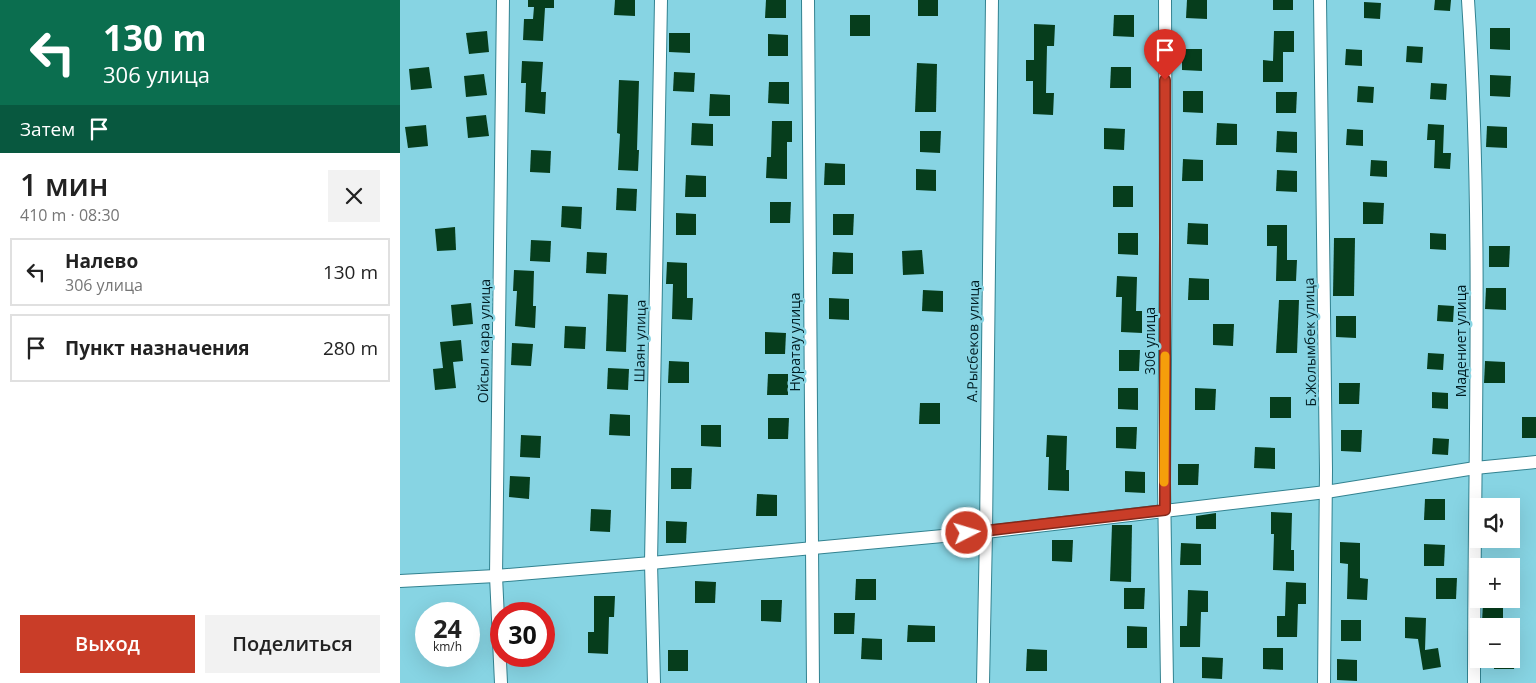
<!DOCTYPE html>
<html lang="ru">
<meta charset="utf-8">
<style>
:root{--surface:#fff;--page:#f2f2f2;--text:#222;--muted:#767676;--line:#e0e0e0;--accent:#c93d28}
body{margin:0;font-family:"Open Sans",sans-serif;background:var(--page);color:var(--text);height:100vh;display:flex;flex-direction:column;font-size:19px;white-space:nowrap}
*{box-sizing:border-box;margin:0}
p{font-size:16px;color:var(--muted)}
.icon{flex:none;width:28px;height:28px;fill:none;stroke:currentColor;stroke-width:2;stroke-linecap:round;stroke-linejoin:round}
.map{position:relative;flex:1;overflow:hidden}
.side{display:flex;flex-direction:column;background:var(--surface);width:400px}
.side>*{flex:none}
.hud{background:#0b6e4f;color:#fff;overflow:hidden}
.tools{position:absolute;left:1070px;top:498px;display:grid;gap:10px}
.tools a{display:grid;place-items:center;width:50px;height:50px;border-radius:0px;background:var(--surface);box-shadow:0 5px 20px #0002;font-size:25px}
.speed{position:absolute;left:15px;top:602px;display:flex;gap:10px;font-size:25px;font-weight:700;text-align:center}
.speed>*{display:grid;place-content:center;width:65px;height:65px;border-radius:50%;background:var(--surface);box-shadow:0 5px 20px #0002;line-height:1}
.speed small{font-size:12px;font-weight:400}
.speed .limit{border:8px solid #d22;background:#fff;color:#111}
.pin{position:absolute;display:grid;place-items:center;width:42px;height:42px;color:#fff;margin:-51px -21px;border-radius:50% 50% 50% 0;rotate:-45deg;box-shadow:0 0 5px #0007}
.pin .icon{rotate:45deg}
.me{position:absolute;width:55px;margin:-28px;rotate:85deg;stroke-linejoin:round;filter:drop-shadow(0 0 4px #0008)}
.turn{display:flex;align-items:center;gap:18px;height:105px;padding:0 20px;font-size:22px}
.turn .icon{width:65px;height:65px;stroke-width:2.5}
.turn b{display:block;font-size:35px;line-height:42px}
.then{display:flex;align-items:center;height:48px;padding:0 20px;background:#0003;gap:10px;font-size:19px}
.round{display:grid;place-items:center;flex:none;width:52px;height:52px;border-radius:0px;background:var(--page)}
.summary{display:flex;align-items:center;justify-content:space-between;height:85px;padding:0 20px}
h1{font-size:30px;font-weight:600;line-height:38px}
.button{display:flex;gap:10px;margin-top:auto;padding:10px 20px}
.button a{flex:1;height:58px;border-radius:0px;background:var(--accent);color:#fff;font-size:20px;font-weight:600;line-height:58px;text-align:center}
.button a+a{background:var(--page);color:var(--text)}
ul{padding:0;list-style:none}
li{display:flex;align-items:center;gap:15px;height:68px;margin:0 10px 8px;padding:0 10px;border:2px solid var(--line);border-radius:0px}
li div{flex:1}
li b{display:block;font-size:19px}
li em{font-style:normal}
main{display:flex;flex:1;min-height:0}
.map>svg:first-child{display:block}
</style>
<main>
<section class="side">
<div class="hud">
<div class="turn"><svg class="icon" aria-label="left" viewBox="0 0 24 24"><path d="M17 20v-9H6M10 6l-5 5 5 5"/></svg><div><b>130 m</b>306 улица</div></div>
<div class="then">Затем<svg class="icon" aria-label="arrive" viewBox="0 0 24 24"><path d="M6 21V4h12l-3 4 3 4H6"/></svg></div>
</div>
<div class="summary"><div><h1>1 мин</h1><p>410 m · 08:30</p></div><a class="round"><svg class="icon" aria-label="close" viewBox="0 0 24 24"><path d="M6 6l12 12M18 6L6 18"/></svg></a></div>
<ul>
<li><svg class="icon" aria-label="left" viewBox="0 0 24 24"><path d="M17 20v-9H6M10 6l-5 5 5 5"/></svg><div><b>Налево</b><p>306 улица</p></div><em>130 m</em></li>
<li><svg class="icon" aria-label="arrive" viewBox="0 0 24 24"><path d="M6 21V4h12l-3 4 3 4H6"/></svg><div><b>Пункт назначения</b></div><em>280 m</em></li>
</ul>
<div class="button"><a>Выход</a><a>Поделиться</a></div>
</section>
<div class="map">
<svg width="1136" height="683" viewBox="0 0 1136 683">
<rect width="100%" height="100%" fill="#87d4e3"/>
<g fill="#063d1c">
<polygon points="128,0 154,0 154,8 145,8 143,41 123,40 124,19 133,19 134,7 128,7"/>
<polygon points="215,0 235,0 235,16 214,15"/>
<polygon points="366,0 386,0 386,18 365,18"/>
<rect x="518" y="0" width="20" height="16"/>
<polygon points="787,0 807,0 807,19 786,18"/>
<rect x="873" y="0" width="20" height="10"/>
<polygon points="1035,0 1051,0 1050,11 1034,10"/>
<polygon points="964,2 981,3 980,19 964,18"/>
<rect x="450" y="15" width="20" height="21"/>
<polygon points="714,15 734,15 734,37 713,36"/>
<polygon points="634,24 655,25 654,46 647,46 646,93 654,93 653,115 633,114 633,81 626,81 626,60 634,60"/>
<polygon points="1090,28 1110,28 1110,50 1090,49"/>
<polygon points="87,31 89,52 69,54 66,33"/>
<polygon points="874,31 894,31 894,52 883,52 883,82 863,82 863,60 873,61"/>
<polygon points="269,33 290,33 290,53 269,52"/>
<polygon points="368,34 388,35 388,56 368,56"/>
<polygon points="1007,46 1023,47 1022,63 1006,62"/>
<polygon points="782,49 802,49 802,71 782,70"/>
<polygon points="946,49 962,50 962,66 945,65"/>
<polygon points="122,61 143,62 141,92 146,92 145,114 125,112 126,83 121,83"/>
<polygon points="517,63 537,64 536,112 515,112"/>
<polygon points="29,67 32,88 11,90 9,69"/>
<polygon points="711,67 731,67 731,88 710,88"/>
<polygon points="274,72 295,73 294,92 273,91"/>
<polygon points="84,74 87,95 66,97 64,76"/>
<polygon points="1090,75 1111,76 1110,97 1090,96"/>
<polygon points="219,80 239,81 237,150 239,150 238,171 218,170 220,134 217,133"/>
<polygon points="369,82 389,82 389,104 368,103"/>
<polygon points="1031,83 1047,84 1046,100 1030,99"/>
<polygon points="958,86 974,87 973,103 957,102"/>
<polygon points="783,91 803,91 803,113 783,112"/>
<polygon points="876,92 897,92 896,113 876,113"/>
<polygon points="310,94 330,95 330,116 309,116"/>
<polygon points="86,115 89,136 68,138 66,117"/>
<polygon points="372,121 392,121 392,142 387,142 387,179 366,178 367,157 371,157"/>
<polygon points="292,123 313,124 313,146 291,145"/>
<polygon points="817,123 837,124 837,145 816,145"/>
<polygon points="1028,124 1044,125 1043,153 1051,153 1050,169 1034,168 1035,140 1027,140"/>
<polygon points="26,125 28,146 8,148 5,127"/>
<polygon points="1087,126 1107,127 1107,148 1086,147"/>
<polygon points="704,128 725,129 724,150 704,149"/>
<polygon points="947,129 963,130 963,146 946,145"/>
<polygon points="520,131 541,131 540,153 520,152"/>
<polygon points="877,131 897,132 897,153 876,152"/>
<polygon points="131,150 151,151 150,173 130,172"/>
<polygon points="783,159 803,160 803,181 782,181"/>
<polygon points="971,160 987,161 987,177 970,176"/>
<polygon points="425,163 445,164 445,185 424,185"/>
<polygon points="516,169 536,170 536,191 516,190"/>
<polygon points="877,170 897,171 897,192 876,191"/>
<polygon points="286,175 306,176 306,197 285,197"/>
<rect x="713" y="186" width="20" height="21"/>
<polygon points="217,188 237,189 236,211 216,210"/>
<polygon points="370,202 391,202 390,223 370,223"/>
<polygon points="963,202 984,203 983,224 963,224"/>
<polygon points="162,206 182,207 181,229 161,227"/>
<polygon points="276,213 296,214 296,235 276,235"/>
<polygon points="433,214 454,214 453,235 433,235"/>
<polygon points="788,223 808,224 808,245 787,244"/>
<polygon points="867,225 887,225 887,260 897,260 896,281 876,281 877,246 867,246"/>
<polygon points="55,227 56,250 37,251 35,229"/>
<polygon points="718,233 738,233 738,255 718,254"/>
<polygon points="1030,233 1046,234 1046,250 1030,249"/>
<polygon points="934,238 955,238 954,296 933,296"/>
<polygon points="131,240 151,241 150,262 130,261"/>
<polygon points="1089,246 1110,246 1109,267 1089,267"/>
<polygon points="522,250 524,274 503,275 502,251"/>
<polygon points="187,252 207,253 206,274 186,273"/>
<polygon points="433,252 453,253 453,274 432,274"/>
<polygon points="267,262 287,263 287,298 293,298 292,320 272,319 273,284 266,284"/>
<polygon points="114,270 134,271 133,306 136,306 135,328 115,326 117,291 113,291"/>
<polygon points="717,276 737,277 736,311 742,311 742,333 721,332 722,297 716,297"/>
<polygon points="789,278 809,279 809,300 788,300"/>
<polygon points="1086,288 1106,288 1106,310 1085,309"/>
<polygon points="523,290 543,291 543,312 522,311"/>
<polygon points="208,294 228,295 226,352 206,351"/>
<polygon points="429,298 449,299 449,320 429,319"/>
<polygon points="879,300 899,300 897,353 876,353"/>
<polygon points="71,303 73,324 53,326 51,305"/>
<polygon points="1038,305 1054,306 1053,322 1037,321"/>
<polygon points="936,316 956,316 956,338 936,337"/>
<polygon points="813,324 834,324 833,346 813,345"/>
<polygon points="165,326 186,327 185,349 164,348"/>
<polygon points="365,332 386,333 385,354 365,354"/>
<polygon points="61,340 63,361 53,362 56,388 35,390 33,369 43,368 40,342"/>
<polygon points="112,343 133,344 131,366 111,365"/>
<polygon points="719,350 740,350 739,371 719,371"/>
<polygon points="1028,353 1044,354 1043,370 1027,369"/>
<polygon points="269,361 289,362 289,383 268,383"/>
<polygon points="1085,361 1105,362 1105,383 1084,383"/>
<polygon points="208,368 229,369 228,390 207,389"/>
<polygon points="368,374 388,374 388,395 367,395"/>
<polygon points="939,383 960,383 959,404 939,404"/>
<polygon points="718,388 738,388 738,410 718,409"/>
<polygon points="795,388 816,389 815,410 795,410"/>
<polygon points="1032,392 1048,393 1048,409 1032,408"/>
<rect x="870" y="397" width="21" height="21"/>
<polygon points="520,403 540,403 540,424 519,424"/>
<polygon points="210,414 230,415 230,436 209,435"/>
<rect x="1122" y="417" width="14" height="21"/>
<polygon points="368,418 389,418 388,439 368,439"/>
<polygon points="301,425 321,425 321,447 301,446"/>
<polygon points="716,427 737,427 736,449 716,448"/>
<polygon points="941,430 962,430 961,452 941,451"/>
<polygon points="121,435 141,436 140,458 120,457"/>
<polygon points="647,435 667,436 666,470 669,470 669,491 648,490 649,457 646,457"/>
<polygon points="1033,438 1049,439 1048,455 1032,454"/>
<polygon points="855,447 875,448 875,469 854,468"/>
<polygon points="778,464 799,464 798,485 778,485"/>
<polygon points="271,468 292,468 291,489 271,489"/>
<polygon points="725,471 745,472 745,493 725,492"/>
<polygon points="110,476 130,477 129,499 109,497"/>
<polygon points="357,494 377,495 377,516 356,516"/>
<polygon points="1025,499 1045,499 1045,520 1024,520"/>
<polygon points="191,509 211,510 210,532 190,531"/>
<polygon points="871,512 892,513 891,550 894,550 894,571 873,570 874,534 871,534"/>
<polygon points="816,513 816,529 796,529 796,516"/>
<polygon points="266,521 287,522 286,543 266,543"/>
<polygon points="712,525 732,525 731,582 710,581"/>
<polygon points="652,540 673,540 672,562 652,561"/>
<polygon points="940,542 960,543 960,578 968,579 967,600 947,599 948,564 940,563"/>
<polygon points="781,543 801,544 801,565 780,565"/>
<polygon points="1024,544 1045,545 1044,566 1024,566"/>
<polygon points="1036,578 1057,578 1056,599 1036,599"/>
<polygon points="456,579 476,579 476,600 455,600"/>
<polygon points="295,581 316,582 315,603 295,603"/>
<polygon points="886,582 906,583 906,604 898,604 897,637 877,637 877,616 885,616"/>
<polygon points="724,588 745,588 744,609 724,609"/>
<polygon points="788,590 808,591 808,612 801,612 800,647 780,647 780,626 787,626"/>
<polygon points="194,596 215,596 214,617 209,617 208,654 188,653 188,632 194,632"/>
<polygon points="361,600 382,600 381,622 361,621"/>
<polygon points="1083,601 1103,601 1103,623 1082,622"/>
<polygon points="434,613 455,613 454,634 434,634"/>
<polygon points="1005,617 1026,618 1025,650 1038,648 1041,667 1023,670 1018,639 1005,638"/>
<rect x="941" y="620" width="20" height="21"/>
<polygon points="508,625 535,626 535,642 507,642"/>
<polygon points="727,626 747,627 747,648 727,648"/>
<polygon points="462,638 482,639 482,660 461,659"/>
<polygon points="863,648 883,648 883,670 863,669"/>
<polygon points="627,649 647,650 647,671 626,671"/>
<rect x="268" y="650" width="20" height="21"/>
<polygon points="802,657 823,658 822,679 802,678"/>
<polygon points="937,659 957,660 957,681 937,680"/>
<polygon points="1094,659 1115,659 1114,669 1094,669"/>
</g>
<g fill="none" stroke-linecap="round" stroke-linejoin="round">
<g stroke="#328290" stroke-width="14">
<g id="minor">
<polyline points="408,0 413,683"/>
<polyline points="765,0 766,238 764,483 767,683"/>
<polyline points="920,0 926,470 924,683"/>
<path d="M 1068,0 C 1083,227 1074,455 1074,683"/>
<polyline points="0,581 96,576 251,563 586,532 926,492 1075,468 1136,462"/>
<polyline points="101,683 96,576 103,0"/>
<polyline points="254,683 251,563 261,0"/>
<polyline points="583,683 586,532 592,0"/>
</g>
</g>
<use href="#minor" stroke="#fff" stroke-width="12"/>
</g>
<g fill="none" stroke-linecap="round" stroke-linejoin="round">
<g stroke="#83281a" stroke-width="12">
<polyline id="route" points="567,533 765,510 765,80"/>
</g>
<use href="#route" stroke="#c93d28" stroke-width="9"/>
<polyline stroke="#f59e0b" stroke-width="9" points="764,482 765,356"/>
</g>
<g text-anchor="middle" stroke-width="5" stroke-linejoin="round" paint-order="stroke">
<g font-size="14" fill="#001d23" stroke="#87d4e3">
<text transform="translate(84 341) rotate(-89)" y="5">Ойсыл кара улица</text>
<text transform="translate(240 341) rotate(-89)" y="5">Шаян улица</text>
<text transform="translate(573 341) rotate(-89)" y="5">А.Рысбеков улица</text>
<text transform="translate(750 341) rotate(-90)" y="5">306 улица</text>
<text transform="translate(1061 341) rotate(-90)" y="5">Мадениет улица</text>
<text transform="translate(395 342) rotate(-90)" y="5">Нуратау улица</text>
<text transform="translate(910 342) rotate(-91)" y="5">Б.Жолымбек улица</text>
</g>
</g>
</svg>
<div class="tools">
<a><svg class="icon" aria-label="sound" viewBox="0 0 24 24"><path d="M4 9h4l5-4v14l-5-4H4zM17 9q2 3 0 6"/></svg></a>
<a>+</a>
<a>−</a>
</div>
<div class="speed"><div>24<small>km/h</small></div><div class="limit">30</div></div>
<div class="pin" style="left:765px;top:80px;background:#d93025"><svg class="icon" aria-label="arrive" viewBox="0 0 24 24"><path d="M6 21V4h12l-3 4 3 4H6"/></svg></div>
<svg class="me" style="left:567px;top:533px" viewBox="-20 -20 40 40"><circle r="17" fill="#c93d28" stroke="#fff" stroke-width="3"/><path d="M0-11L8 9 0 5-8 9z" fill="#fff"/></svg>
</div>
</main>
